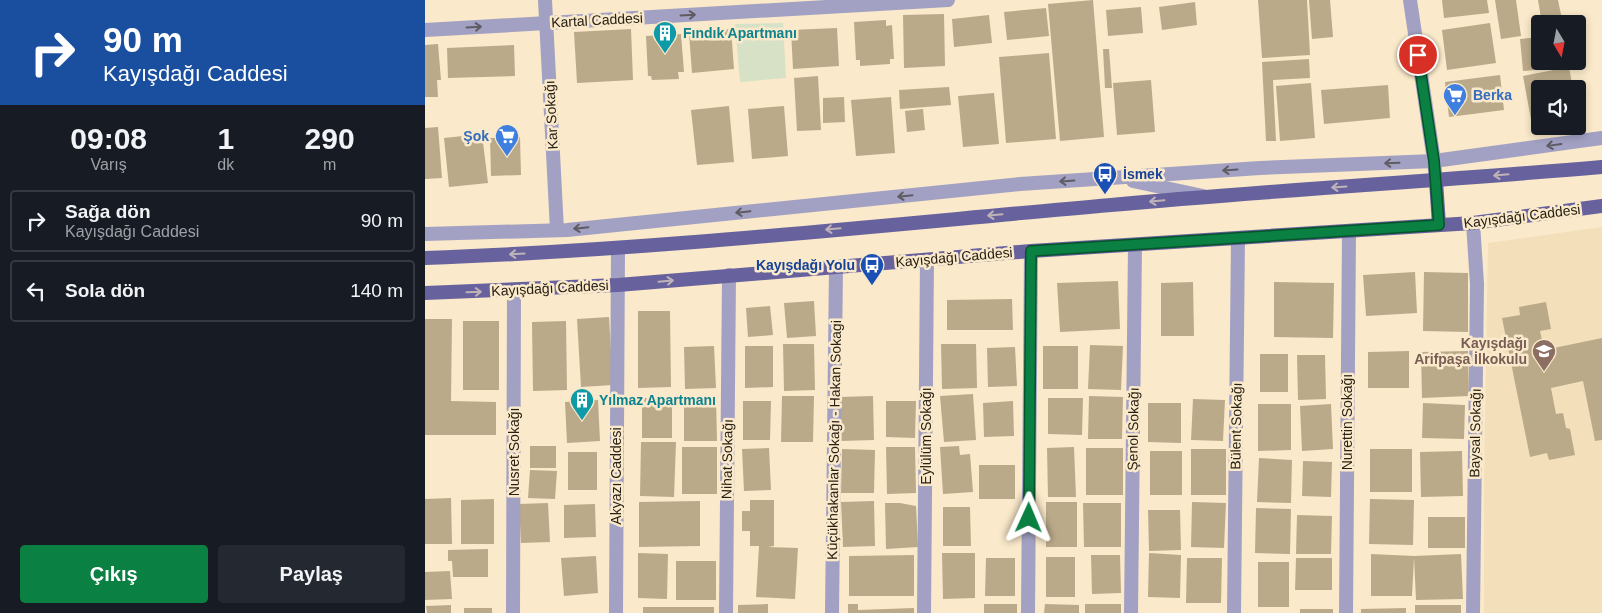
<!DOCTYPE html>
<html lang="tr">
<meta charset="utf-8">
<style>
:root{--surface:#171b24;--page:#242831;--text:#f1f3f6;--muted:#9ea1a6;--line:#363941;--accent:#0b8043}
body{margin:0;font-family:Arial,sans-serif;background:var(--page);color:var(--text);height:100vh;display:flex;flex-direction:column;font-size:19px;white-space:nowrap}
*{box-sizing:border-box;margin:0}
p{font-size:16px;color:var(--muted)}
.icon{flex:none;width:28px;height:28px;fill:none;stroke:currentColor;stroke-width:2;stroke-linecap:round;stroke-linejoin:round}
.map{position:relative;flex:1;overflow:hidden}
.sheet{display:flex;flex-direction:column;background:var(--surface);width:425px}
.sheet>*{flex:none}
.banner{background:#1a4fa0;color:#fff;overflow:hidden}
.needle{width:32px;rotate:170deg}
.buttons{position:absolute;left:1106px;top:15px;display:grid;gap:10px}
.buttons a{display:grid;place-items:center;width:55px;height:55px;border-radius:5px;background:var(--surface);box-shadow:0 2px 8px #0003;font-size:25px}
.pin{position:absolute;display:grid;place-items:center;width:42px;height:42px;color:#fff;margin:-21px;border:2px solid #fff;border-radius:50%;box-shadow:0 1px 5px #0007}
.me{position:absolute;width:55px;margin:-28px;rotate:1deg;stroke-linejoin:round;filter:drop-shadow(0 0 4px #0008)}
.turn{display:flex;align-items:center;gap:18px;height:105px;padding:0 20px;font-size:22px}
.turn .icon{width:65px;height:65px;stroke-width:2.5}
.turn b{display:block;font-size:35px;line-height:42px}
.eta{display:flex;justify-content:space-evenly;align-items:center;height:85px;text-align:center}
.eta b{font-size:30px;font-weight:600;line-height:35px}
.primary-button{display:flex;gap:10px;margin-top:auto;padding:10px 20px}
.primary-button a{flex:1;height:58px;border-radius:5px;background:var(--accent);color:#fff;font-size:20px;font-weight:600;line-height:58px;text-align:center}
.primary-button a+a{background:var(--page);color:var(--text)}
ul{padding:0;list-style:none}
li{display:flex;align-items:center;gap:15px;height:62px;margin:0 10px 8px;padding:0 10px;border:2px solid var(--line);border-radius:5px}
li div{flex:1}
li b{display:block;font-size:19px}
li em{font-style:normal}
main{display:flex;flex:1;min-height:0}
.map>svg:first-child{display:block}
</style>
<main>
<section class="sheet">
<div class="banner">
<div class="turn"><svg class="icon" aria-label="right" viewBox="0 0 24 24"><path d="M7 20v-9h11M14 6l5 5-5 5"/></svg><div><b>90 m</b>Kayışdağı Caddesi</div></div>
</div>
<div class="eta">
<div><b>09:08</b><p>Varış</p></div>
<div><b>1</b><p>dk</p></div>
<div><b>290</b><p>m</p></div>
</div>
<ul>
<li><svg class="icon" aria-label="right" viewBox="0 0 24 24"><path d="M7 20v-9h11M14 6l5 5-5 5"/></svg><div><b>Sağa dön</b><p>Kayışdağı Caddesi</p></div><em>90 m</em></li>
<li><svg class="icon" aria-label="left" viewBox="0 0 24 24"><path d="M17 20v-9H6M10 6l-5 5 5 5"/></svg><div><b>Sola dön</b></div><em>140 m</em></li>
</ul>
<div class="primary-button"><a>Çıkış</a><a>Paylaş</a></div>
</section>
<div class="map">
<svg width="1177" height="613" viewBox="0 0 1177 613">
<rect width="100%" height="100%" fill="#fae9ca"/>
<polygon fill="#f3dfb9" points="1177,227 1177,613 1059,613 1059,481 1063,243"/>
<polygon fill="#d7e1c6" points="358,23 361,78 315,82 310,24"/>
<g fill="#bbaa8a">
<polygon points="668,0 679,137 635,141 623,4"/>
<polygon points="833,0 882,0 885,55 837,58"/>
<polygon points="884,0 905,0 908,37 887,39"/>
<polygon points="1017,0 1062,0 1064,13 1019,18"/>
<polygon points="1070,0 1091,0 1096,36 1076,39"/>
<polygon points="1113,0 1133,0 1138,24 1117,24"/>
<polygon points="770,2 772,25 737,30 734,7"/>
<polygon points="716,7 718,33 683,36 681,10"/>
<polygon points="621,8 624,36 582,40 579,12"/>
<polygon points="519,14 520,66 479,68 478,15"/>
<polygon points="564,15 567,43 529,47 527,19"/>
<polygon points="461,20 461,26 467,25 469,59 465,59 465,64 435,66 435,60 431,60 429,22"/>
<polygon points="1065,23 1071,63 1022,70 1017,30"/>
<polygon points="412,28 414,66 368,69 366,30"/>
<polygon points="206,29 208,80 152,83 149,32"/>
<polygon points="306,29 309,69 267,73 264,33"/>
<polygon points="256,34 259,72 253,72 254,79 227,80 226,76 223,76 221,36"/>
<polygon points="1115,37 1115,61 1120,61 1120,69 1098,71 1095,39"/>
<polygon points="13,44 16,80 12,80 13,97 0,97 0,45"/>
<polygon points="89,45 90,76 23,78 22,48"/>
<polygon points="678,49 684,49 687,88 680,88"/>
<polygon points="624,53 631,139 581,143 574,57"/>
<polygon points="884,59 885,78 848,80 851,141 841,141 837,62"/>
<polygon points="1124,61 1143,61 1143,65 1125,69"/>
<polygon points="1144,67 1148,89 1115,89 1115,124 1107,125 1098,76"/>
<polygon points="1075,75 1079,110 1024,117 1020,82"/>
<polygon points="393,76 396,130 372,131 369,78"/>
<polygon points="726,80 730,132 692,135 688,83"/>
<polygon points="886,83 890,138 855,141 851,86"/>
<polygon points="963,85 965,118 899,124 896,90"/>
<polygon points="524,87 526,105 475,109 474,90"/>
<polygon points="569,93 574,144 538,147 533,96"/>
<polygon points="419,97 420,122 398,123 398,98"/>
<polygon points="466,97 470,153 431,156 426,100"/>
<polygon points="304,106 309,162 272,165 266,110"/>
<polygon points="359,106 363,156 327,159 323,109"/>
<polygon points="498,109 500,130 482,132 480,111"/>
<polygon points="13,127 17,178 0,179 0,128"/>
<polygon points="57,134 63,183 24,187 19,138"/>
<polygon points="95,137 96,175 66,176 65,138"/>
<polygon points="990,272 992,313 941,316 938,275"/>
<polygon points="999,272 1043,273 1043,332 998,331"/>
<polygon points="693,281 695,329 635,332 632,283"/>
<polygon points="768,282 769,336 736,336 736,283"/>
<polygon points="849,282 909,283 908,338 849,337"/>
<polygon points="587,299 588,330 522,330 522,300"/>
<polygon points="389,301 391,336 362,338 359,303"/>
<polygon points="1121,302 1126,329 1115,331 1119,350 1177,338 1177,440 1170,441 1158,381 1126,388 1131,414 1138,413 1141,428 1145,429 1150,455 1124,460 1122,453 1105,457 1077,318 1095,315 1094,307"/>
<polygon points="345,306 348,335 323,337 321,308"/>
<polygon points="213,311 245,311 246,387 213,388"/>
<polygon points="184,317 188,385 156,387 152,319"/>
<polygon points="0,319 27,319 26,401 71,402 71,435 0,435"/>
<rect x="38" y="321" width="36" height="69"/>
<polygon points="141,321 142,390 108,391 107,322"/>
<polygon points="358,344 389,344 390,390 359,391"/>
<polygon points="516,344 551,344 552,388 517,389"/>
<polygon points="665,345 698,346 696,390 663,389"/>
<polygon points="289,346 291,388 260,389 259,347"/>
<polygon points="320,346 348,346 348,387 320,388"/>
<rect x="618" y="346" width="35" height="43"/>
<polygon points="590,347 592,386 563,387 562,348"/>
<polygon points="984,351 984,388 943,388 943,352"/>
<polygon points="1043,351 1044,396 997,398 996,352"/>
<rect x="835" y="354" width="28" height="38"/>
<polygon points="872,355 900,355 901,399 873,400"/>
<polygon points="548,394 551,440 519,442 515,396"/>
<polygon points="291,396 292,441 259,441 259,397"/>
<polygon points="357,396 389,396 388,442 356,442"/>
<polygon points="448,396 449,440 416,441 415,397"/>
<polygon points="664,396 698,397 697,439 663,439"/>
<rect x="217" y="398" width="30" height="40"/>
<polygon points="623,398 658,398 657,435 623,434"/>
<polygon points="768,399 800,400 798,441 766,440"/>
<polygon points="173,400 175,441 142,443 140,402"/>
<polygon points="318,401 346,401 345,440 318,440"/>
<polygon points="461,401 491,401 490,438 461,437"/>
<polygon points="588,401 589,436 559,437 558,403"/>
<polygon points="723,403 756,403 756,443 723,442"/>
<polygon points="998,403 1040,405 1039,439 997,438"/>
<polygon points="833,404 866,404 866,450 833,451"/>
<polygon points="906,404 908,449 877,451 875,406"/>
<polygon points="216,442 251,442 249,497 215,496"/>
<rect x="105" y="446" width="26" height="22"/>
<polygon points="534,446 535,455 545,454 548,492 518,494 515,447"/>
<rect x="257" y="447" width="35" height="47"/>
<polygon points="461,447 490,447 491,493 462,494"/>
<polygon points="649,447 651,497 623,497 622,448"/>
<polygon points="344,448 346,490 319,491 317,449"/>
<rect x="661" y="448" width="37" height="47"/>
<polygon points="417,449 450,450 449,493 416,493"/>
<rect x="766" y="449" width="35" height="46"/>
<rect x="945" y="449" width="42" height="43"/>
<rect x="725" y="451" width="32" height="44"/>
<polygon points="1037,451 1038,496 996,497 995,452"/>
<rect x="143" y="452" width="29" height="38"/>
<polygon points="834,458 867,460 866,503 832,502"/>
<polygon points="878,461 907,462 906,497 877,496"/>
<rect x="554" y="465" width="36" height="34"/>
<polygon points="105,470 132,471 130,499 103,498"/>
<polygon points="26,498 27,544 0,544 0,499"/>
<polygon points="69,499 69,544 36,544 36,500"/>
<polygon points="945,499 989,500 988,545 944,544"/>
<polygon points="325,500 349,500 349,546 343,547 373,548 370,599 331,597 334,546 325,546 325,531 317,531 317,511 325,511"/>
<polygon points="275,501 275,546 214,547 214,502"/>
<polygon points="449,501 450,546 418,547 416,502"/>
<rect x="621" y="502" width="31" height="45"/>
<polygon points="767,502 801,503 799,548 766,547"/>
<polygon points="123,503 125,542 96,543 94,504"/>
<polygon points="460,503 475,503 491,506 493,547 461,549"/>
<polygon points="658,503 696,503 696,547 659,547"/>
<polygon points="170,504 171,537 139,538 139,505"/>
<polygon points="518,507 545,507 546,546 518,546"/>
<polygon points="831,508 866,509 865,554 830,553"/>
<polygon points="723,510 755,510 756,550 724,551"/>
<polygon points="872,515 907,516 906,554 871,554"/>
<rect x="1003" y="517" width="37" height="31"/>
<polygon points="63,549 63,577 28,577 27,561 23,561 23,550"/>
<polygon points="213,553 243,554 242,599 213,598"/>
<polygon points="517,553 550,553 550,598 518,599"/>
<polygon points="724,553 756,555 755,598 723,597"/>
<polygon points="946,554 989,556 1036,554 1038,599 991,600 989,558 987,596 946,596"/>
<polygon points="489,555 489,596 424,596 424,556"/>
<polygon points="666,555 695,555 696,593 667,594"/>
<polygon points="171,556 173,593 139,596 136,558"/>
<rect x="621" y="557" width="29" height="40"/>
<polygon points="561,558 590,558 590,596 560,596"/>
<polygon points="762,558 797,558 796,603 761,603"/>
<polygon points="871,558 907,558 907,590 870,590"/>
<rect x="251" y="561" width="40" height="39"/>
<rect x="833" y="562" width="31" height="45"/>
<polygon points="25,571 27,599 0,600 0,572"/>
<polygon points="343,604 343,613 313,613 313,605"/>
<polygon points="423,604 433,604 433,610 489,608 489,613 423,613"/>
<rect x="559" y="604" width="33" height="9"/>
<polygon points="620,604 654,605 654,613 619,613"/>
<rect x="660" y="604" width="36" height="9"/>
<polygon points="26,605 26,613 2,613 1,606"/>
<rect x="990" y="605" width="46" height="8"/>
<rect x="218" y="607" width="71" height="6"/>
<rect x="39" y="608" width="28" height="5"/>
<polygon points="981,608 981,613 936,613 936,609"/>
<rect x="875" y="609" width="33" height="4"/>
</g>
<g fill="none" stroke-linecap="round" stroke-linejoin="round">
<g stroke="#a2a1c3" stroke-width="14">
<polyline points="120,0 132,230"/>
<polyline points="985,0 1009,161 1011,181"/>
<polyline points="0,30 523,0"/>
<polyline points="708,181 778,196"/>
<polyline points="0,234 142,230 595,184 835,168 1009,161 1177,138"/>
<polyline points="88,613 89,291"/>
<polyline points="301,613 304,275"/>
<polyline points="407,613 411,267"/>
<polyline points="499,613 502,260"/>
<polyline points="603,613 606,251"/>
<polyline points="706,613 710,245"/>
<polyline points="809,613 813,238"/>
<polyline points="921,613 924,232"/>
<polyline points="1048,613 1052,284 1048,223"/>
</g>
<polyline stroke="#a2a1c3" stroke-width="14" points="191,613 193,248"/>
<g stroke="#67629d" stroke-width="14">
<polyline points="1011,181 1014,225"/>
<path d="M 0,258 C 229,250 458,225 686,205 C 850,190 1013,181 1177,167"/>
<polyline points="0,293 193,285 606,251 1048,223 1177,206"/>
</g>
</g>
<defs><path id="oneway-shaft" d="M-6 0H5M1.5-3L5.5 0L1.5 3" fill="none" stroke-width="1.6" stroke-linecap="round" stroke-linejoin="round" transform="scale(1.25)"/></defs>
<g stroke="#5e5b63">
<use href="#oneway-shaft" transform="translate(263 15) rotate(-3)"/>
<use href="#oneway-shaft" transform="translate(49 27) rotate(-3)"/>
<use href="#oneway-shaft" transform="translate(1129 145) rotate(172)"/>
<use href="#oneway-shaft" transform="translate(967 163) rotate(178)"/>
<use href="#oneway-shaft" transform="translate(805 170) rotate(176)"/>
<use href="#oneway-shaft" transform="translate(642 181) rotate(176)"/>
<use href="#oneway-shaft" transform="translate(480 196) rotate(174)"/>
<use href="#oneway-shaft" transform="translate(318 212) rotate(174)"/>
<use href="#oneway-shaft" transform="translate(156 228) rotate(174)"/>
</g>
<g stroke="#bfb3b8">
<use href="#oneway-shaft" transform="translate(1076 175) rotate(175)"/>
<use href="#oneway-shaft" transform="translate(914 187) rotate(176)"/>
<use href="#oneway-shaft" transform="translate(732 201) rotate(175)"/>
<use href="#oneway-shaft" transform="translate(570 215) rotate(175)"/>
<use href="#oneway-shaft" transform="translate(408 229) rotate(175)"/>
<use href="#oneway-shaft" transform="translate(92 254) rotate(177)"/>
<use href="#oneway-shaft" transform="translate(241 281) rotate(-5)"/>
<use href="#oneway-shaft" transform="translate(49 292) rotate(-2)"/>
</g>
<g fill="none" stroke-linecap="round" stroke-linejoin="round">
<g stroke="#07532c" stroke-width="12">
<polyline id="route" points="604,518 606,251 1014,225 1009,161 993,55"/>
</g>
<use href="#route" stroke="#0b8043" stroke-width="9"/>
</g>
<defs>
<g id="building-pin" transform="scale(1.25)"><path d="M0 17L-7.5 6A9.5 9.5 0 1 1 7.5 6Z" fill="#0f9aa8" stroke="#fae9ca"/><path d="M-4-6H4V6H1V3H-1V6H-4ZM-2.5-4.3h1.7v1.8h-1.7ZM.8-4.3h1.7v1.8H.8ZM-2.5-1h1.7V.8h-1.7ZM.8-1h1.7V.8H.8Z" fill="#fff"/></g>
<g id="supermarket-pin" transform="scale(1.25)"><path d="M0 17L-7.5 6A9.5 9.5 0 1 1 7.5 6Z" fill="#3f7fe0" stroke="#fae9ca"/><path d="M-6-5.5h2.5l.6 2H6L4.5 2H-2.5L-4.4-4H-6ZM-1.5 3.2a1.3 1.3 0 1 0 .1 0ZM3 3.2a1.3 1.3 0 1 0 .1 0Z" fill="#fff"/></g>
<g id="bus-pin" transform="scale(1.25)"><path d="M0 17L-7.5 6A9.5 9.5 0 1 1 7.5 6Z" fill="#1a4fb4" stroke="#fae9ca"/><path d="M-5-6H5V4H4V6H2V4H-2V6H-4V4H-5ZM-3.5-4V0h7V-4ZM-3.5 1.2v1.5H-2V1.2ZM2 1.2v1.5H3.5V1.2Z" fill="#fff"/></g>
<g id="school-pin" transform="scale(1.25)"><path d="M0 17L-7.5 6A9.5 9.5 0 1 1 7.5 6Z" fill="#8d6e63" stroke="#fae9ca"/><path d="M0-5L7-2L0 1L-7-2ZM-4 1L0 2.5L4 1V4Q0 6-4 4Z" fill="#fff"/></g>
</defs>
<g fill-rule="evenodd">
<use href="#building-pin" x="240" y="33"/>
<use href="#supermarket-pin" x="1030" y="95"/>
<use href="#supermarket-pin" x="82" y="136"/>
<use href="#bus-pin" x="680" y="174"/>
<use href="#bus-pin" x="447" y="265"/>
<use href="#school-pin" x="1119" y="351"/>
<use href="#building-pin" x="157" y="400"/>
</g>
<g text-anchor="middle" stroke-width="5" stroke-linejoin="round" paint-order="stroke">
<g font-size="14" fill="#272115" stroke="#fae9ca">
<text transform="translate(172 20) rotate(-3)" y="5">Kartal Caddesi</text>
<text transform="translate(126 115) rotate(-93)" y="5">Kar Sokağı</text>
<text transform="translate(1097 216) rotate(-7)" y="5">Kayışdağı Caddesi</text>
<text transform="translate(529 257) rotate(-5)" y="5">Kayışdağı Caddesi</text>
<text transform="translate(125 288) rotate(-3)" y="5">Kayışdağı Caddesi</text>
<text transform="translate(922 422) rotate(-90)" y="5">Nurettin Sokağı</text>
<text transform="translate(811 426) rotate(-89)" y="5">Bülent Sokağı</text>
<text transform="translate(708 429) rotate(-89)" y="5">Şenol Sokağı</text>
<text transform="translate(1050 433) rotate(-89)" y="5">Baysal Sokağı</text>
<text transform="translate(501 436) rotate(-90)" y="5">Eylülüm Sokağı</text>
<text transform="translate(409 440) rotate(-89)" y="5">Küçükhakanlar Sokağı - Hakan Sokagi</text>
<text transform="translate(89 452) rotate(-90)" y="5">Nusret Sokağı</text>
<text transform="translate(302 459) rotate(-89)" y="5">Nihat Sokağı</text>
<text transform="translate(191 476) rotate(-90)" y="5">Akyazı Caddesi</text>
</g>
<g font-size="14" font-weight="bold" fill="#0d838f" stroke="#fae9ca" text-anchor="start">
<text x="258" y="38">Fındık Apartmanı</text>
<text x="174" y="405">Yılmaz Apartmanı</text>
</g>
<g font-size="14" font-weight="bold" fill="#366cbe" stroke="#fae9ca" text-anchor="start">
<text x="1048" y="100">Berka</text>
<text x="64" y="141" text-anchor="end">Şok</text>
</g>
<g font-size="14" font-weight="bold" fill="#164399" stroke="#fae9ca" text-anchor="start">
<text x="698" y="179">İsmek</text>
<text x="430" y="270" text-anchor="end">Kayışdağı Yolu</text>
</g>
<g font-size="14" font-weight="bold" fill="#785e54" stroke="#fae9ca" text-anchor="end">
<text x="1102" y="348">Kayışdağı<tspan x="1102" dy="16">Arifpaşa İlkokulu</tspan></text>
</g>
</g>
</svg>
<div class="buttons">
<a><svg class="needle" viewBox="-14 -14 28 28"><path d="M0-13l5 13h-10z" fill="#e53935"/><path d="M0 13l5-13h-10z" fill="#9ea1a6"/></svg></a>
<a><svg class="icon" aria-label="sound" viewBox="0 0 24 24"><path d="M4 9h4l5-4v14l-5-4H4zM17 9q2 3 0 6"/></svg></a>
</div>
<div class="pin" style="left:993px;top:55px;background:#d93025"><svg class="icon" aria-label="arrive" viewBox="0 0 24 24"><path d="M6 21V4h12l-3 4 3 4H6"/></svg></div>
<svg class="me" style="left:604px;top:518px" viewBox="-20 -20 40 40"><path d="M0-17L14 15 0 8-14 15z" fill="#0b8043" stroke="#fff" stroke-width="4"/></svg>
</div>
</main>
